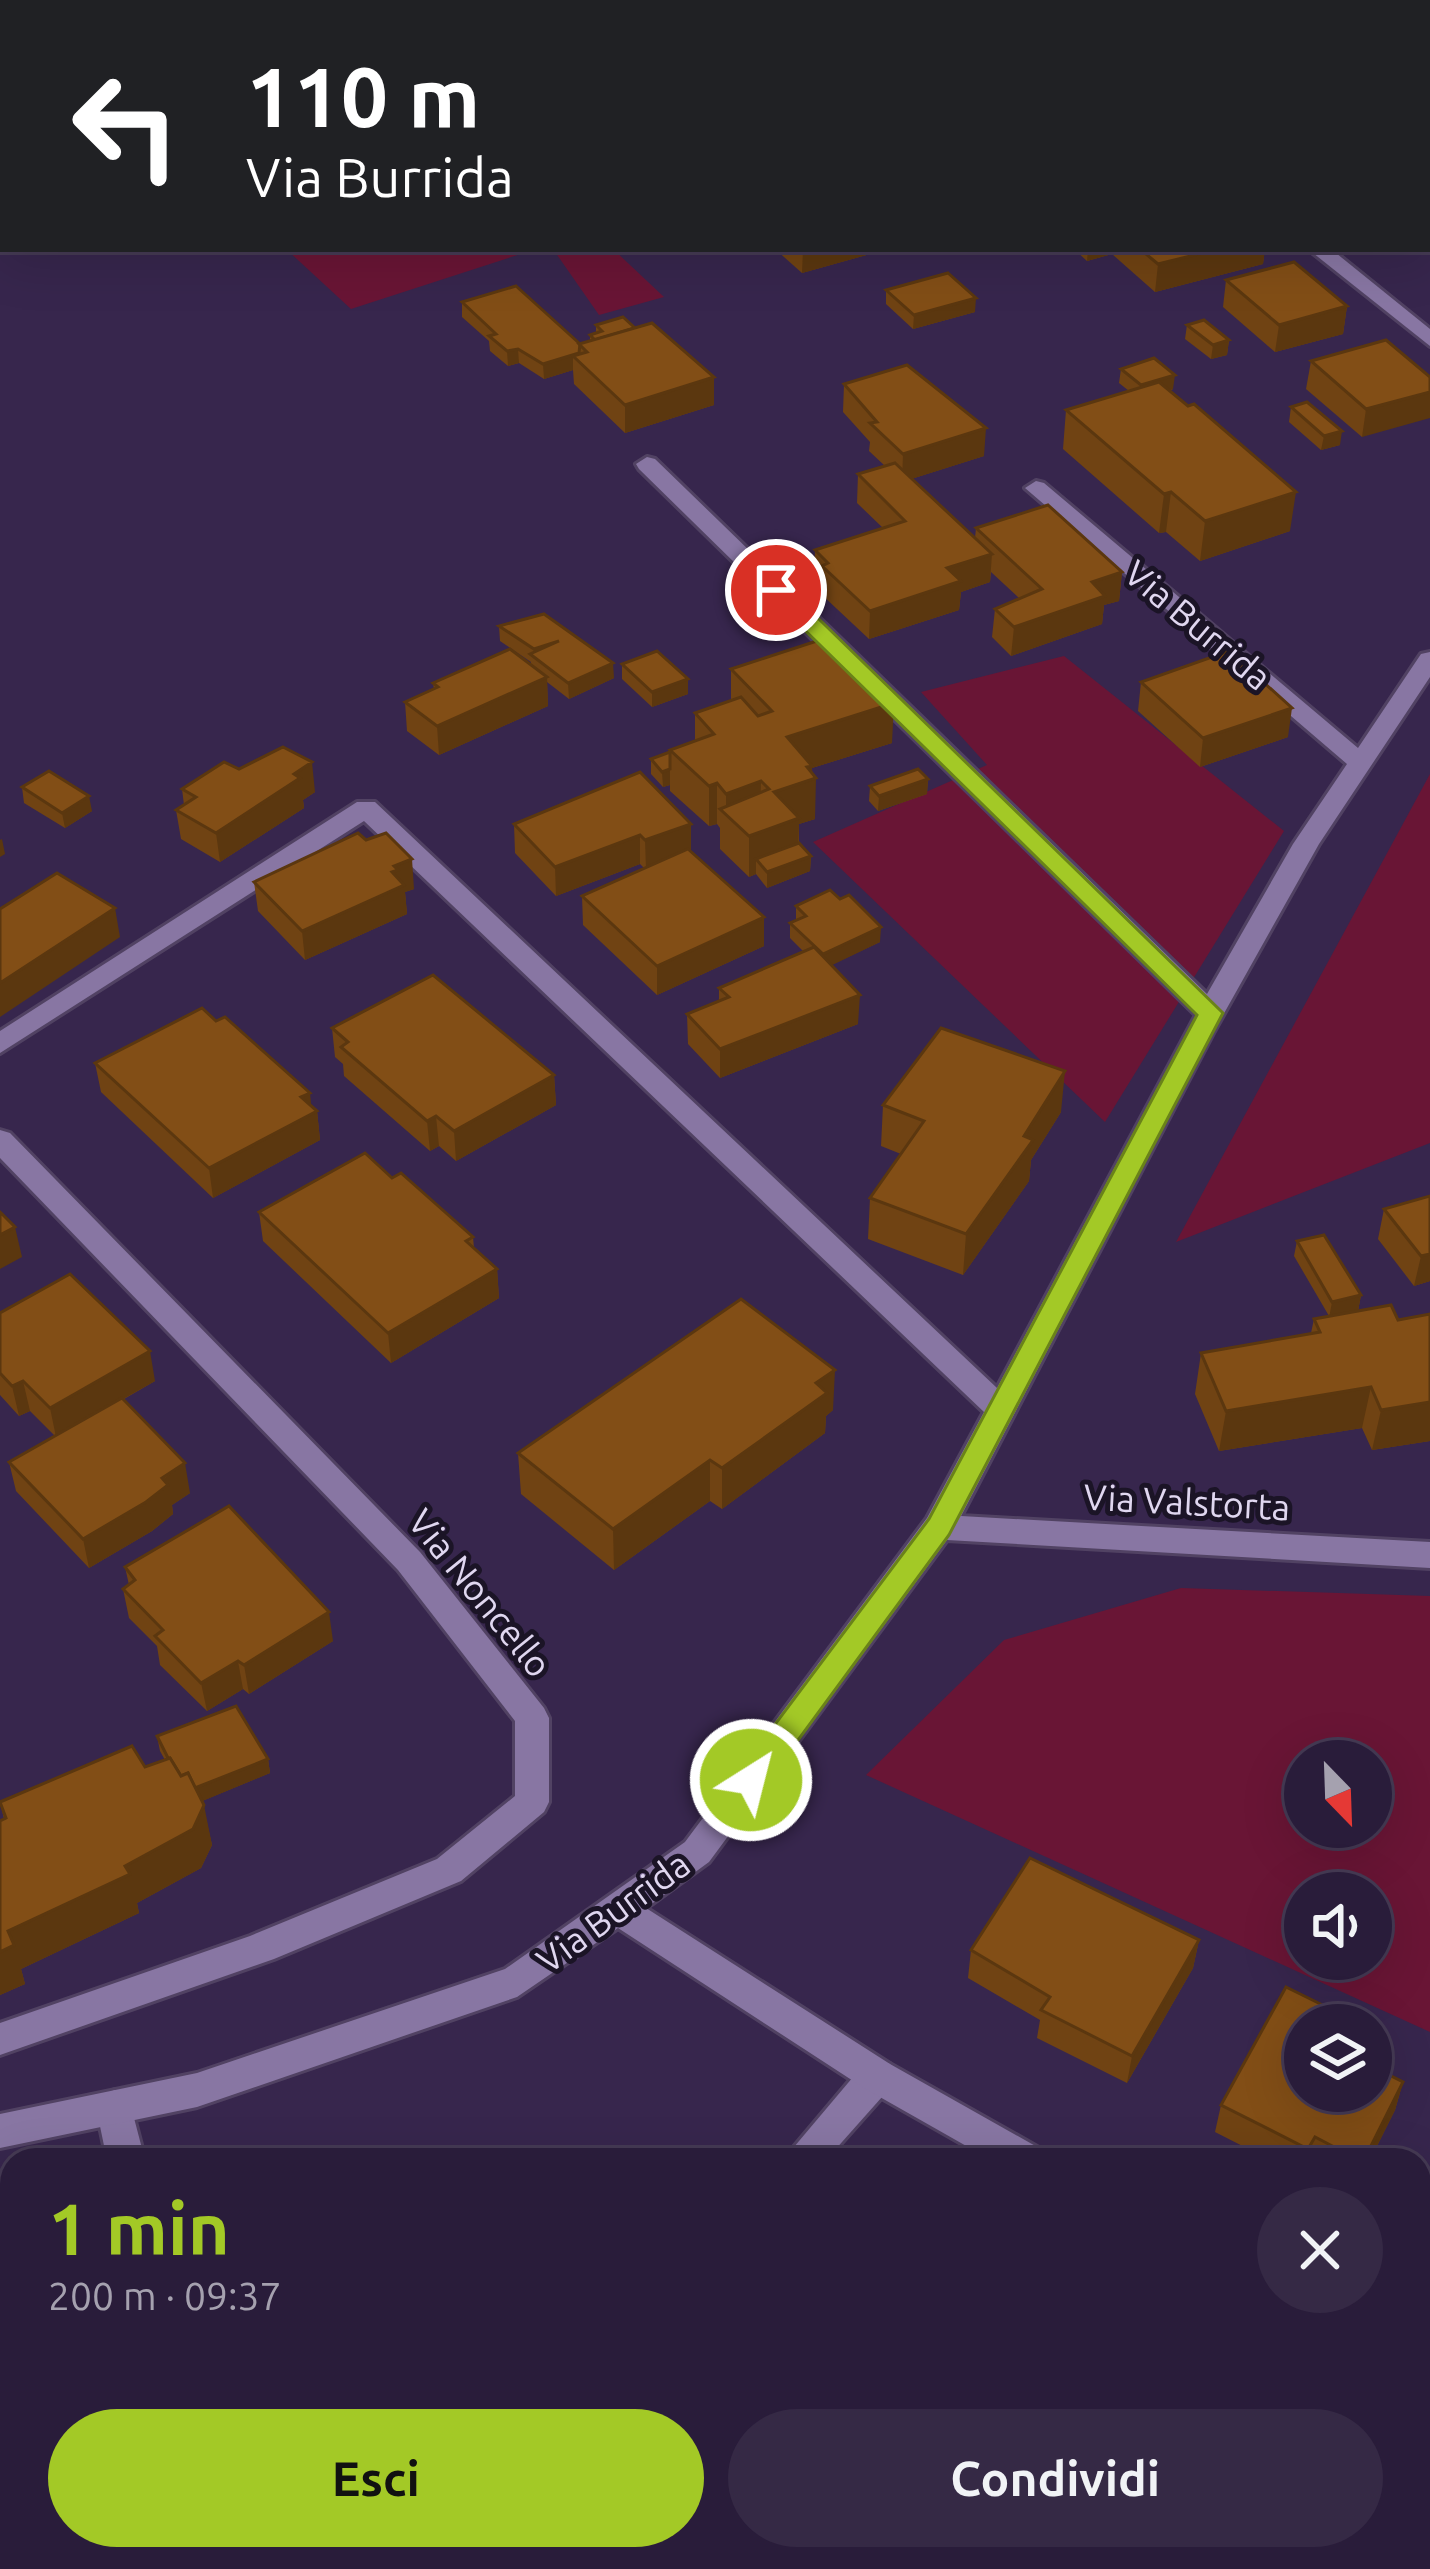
<!DOCTYPE html>
<html lang="it">
<meta charset="utf-8">
<style>
:root{--surface:#291c3a;--page:#352945;--text:#f1f3f6;--muted:#a5a1af;--line:#453a54;--accent:#a3c926}
body{margin:0;font-family:Ubuntu,sans-serif;background:var(--page);color:var(--text);height:100vh;display:flex;flex-direction:column;font-size:45px;white-space:nowrap}
*{box-sizing:border-box;margin:0}
p{font-size:39px;color:var(--muted)}
.icon{flex:none;width:66px;height:66px;fill:none;stroke:currentColor;stroke-width:2;stroke-linecap:round;stroke-linejoin:round}
.map{position:relative;flex:1;overflow:hidden}
.details{position:absolute;left:0px;top:2148px;width:1431px;height:423px;display:flex;flex-direction:column;background:var(--surface);border-radius:36px 36px 0 0;box-shadow:0 12px 48px #0002,0 0 0 3px var(--line)}
.details>*{flex:none}
.hud{position:absolute;left:0px;top:0px;width:1431px;height:252px;box-shadow:0 12px 48px #0002,0 0 0 3px var(--line);background:#202124;color:#fff;overflow:hidden}
.needle{width:78px;rotate:157deg}
.buttons{position:absolute;left:1284px;top:1740px;display:grid;gap:24px}
.buttons a{display:grid;place-items:center;width:108px;height:108px;border-radius:50%;background:var(--surface);box-shadow:0 12px 48px #0002,0 0 0 3px var(--line);font-size:60px}
.pin{position:absolute;display:grid;place-items:center;width:102px;height:102px;color:#fff;margin:-51px;border:6px solid #fff;border-radius:50%;box-shadow:0 3px 12px #0007}
.me{position:absolute;width:132px;margin:-66px;rotate:36deg;stroke-linejoin:round;filter:drop-shadow(0 0 9px #0008)}
.turn{display:flex;align-items:center;gap:42px;height:252px;padding:0 48px;font-size:54px}
.turn .icon{width:156px;height:156px;stroke-width:2.5}
.turn b{display:block;font-size:84px;line-height:102px}
.round{display:grid;place-items:center;flex:none;width:126px;height:126px;border-radius:63px;background:var(--page)}
.overview{display:flex;align-items:center;justify-content:space-between;height:204px;padding:0 48px}
h1{font-size:72px;font-weight:700;line-height:90px;color:var(--accent)}
.action{display:flex;gap:24px;margin-top:auto;padding:24px 48px}
.action a{flex:1;height:138px;border-radius:72px;background:var(--accent);color:#111;font-size:48px;font-weight:700;line-height:138px;text-align:center}
.action a+a{background:var(--page);color:var(--text)}
.map>svg:first-child{display:block}
</style>
<div class="map">
<svg width="1430" height="2569" viewBox="0 0 1430 2569">
<rect width="100%" height="100%" fill="#37264d"/>
<g fill="#691535" fill-rule="evenodd">
<polygon points="252,0 826,0 830,3 239,3"/>
<polygon points="286,249 536,249 351,309"/>
<polygon points="553,249 613,249 664,297 599,315"/>
<polygon points="1064,656 1284,831 1105,1122 813,842 987,765 921,692"/>
<polygon points="1430,774 1430,1143 1176,1242"/>
<path d="M 1181,1588 L 1430,1596 L 1430,2032 L 866,1775 L 1004,1640 ZM 1371,1761 L 1371,1827 L 1305,1827 L 1305,1761 ZM 1305,1893 L 1371,1893 L 1371,1959 L 1305,1959 Z"/>
<polygon points="0,2389 12,2392 12,2559 625,2559 669,2569 0,2569"/>
</g>
<g fill="none" stroke-linecap="round" stroke-linejoin="round">
<g stroke="#514263" stroke-width="6">
<g id="lane">
<polygon points="877,2060 890,2064 896,2076 890,2088 826,2160 783,2160 864,2064"/>
<polygon points="115,2090 128,2095 145,2160 107,2160 96,2107 102,2095"/>
</g>
</g>
<g stroke="#514263" stroke-width="6">
<g id="street">
<polygon points="1003,0 1022,0 1024,3 1005,3"/>
<polygon points="1308,249 1331,249 1430,329 1430,346"/>
<polygon points="647,457 655,459 1207,994 1293,844 1347,764 1025,488 1036,481 1044,483 1358,748 1421,654 1430,652 1430,677 1319,844 1213,1033 961,1516 1430,1542 1430,1568 947,1540 709,1862 646,1908 890,2064 1039,2148 1045,2160 991,2160 864,2088 618,1928 517,1997 197,2107 0,2148 0,2114 197,2073 505,1969 685,1842 927,1518 984,1412 364,821 0,1053 0,1031 357,802 375,802 997,1388 1196,1015 639,469 636,464"/>
<polygon points="0,1130 10,1133 420,1552 544,1708 549,1718 549,1802 544,1812 461,1881 274,1959 0,2055 0,2023 250,1936 437,1859 515,1796 515,1721 398,1570 0,1158"/>
<polygon points="1419,2361 1430,2365 1430,2405 1419,2401"/>
</g>
</g>
<use href="#lane" fill="#8876a3" fill-rule="evenodd"/>
<use href="#street" fill="#8876a3" fill-rule="evenodd"/>
</g>
<g fill="#704313">
<polygon points="839,0 951,0 950,3 839,3"/>
<polygon points="775,249 888,249 802,273"/>
<polygon points="1074,249 1265,249 1263,264 1155,292 1112,254 1087,261"/>
<polygon points="1226,280 1347,306 1343,334 1275,352 1223,307"/>
<polygon points="886,290 975,312 913,329 886,304"/>
<polygon points="462,302 580,344 590,341 590,335 596,333 596,325 714,405 625,433 574,384 573,370 544,379 519,363 508,366 490,351 489,341 462,317"/>
<polygon points="1187,325 1229,340 1227,355 1211,359 1185,339"/>
<polygon points="1311,361 1430,377 1362,437 1306,389"/>
<polygon points="1121,369 1173,389 1170,391 1290,531 1200,561 1166,532 1159,533 1063,449 1066,410 1129,391 1119,383"/>
<polygon points="844,384 984,456 911,479 975,538 976,528 1122,572 1119,601 1104,605 1102,624 1011,656 992,637 995,609 1019,598 991,572 990,582 961,592 959,610 869,639 821,594 822,586 814,578 815,550 883,528 857,503 858,474 885,466 869,451 870,442 843,412"/>
<polygon points="1291,407 1340,445 1321,450 1289,422"/>
<polygon points="499,626 614,678 569,699 547,682 548,706 439,755 407,731 405,702 434,689 433,683 531,664 531,662 500,641"/>
<polygon points="622,664 688,679 688,694 652,707 622,679"/>
<polygon points="731,669 892,743 812,768 815,819 799,824 799,843 811,856 810,871 767,888 756,874 749,877 720,849 720,828 717,824 709,826 670,791 670,785 663,787 651,774 651,759 695,741 695,713 731,700"/>
<polygon points="1141,682 1288,737 1200,767 1138,711"/>
<polygon points="239,769 315,792 303,800 304,808 220,862 181,839 176,810 184,805 182,789"/>
<polygon points="928,779 927,794 878,811 869,801 870,786"/>
<polygon points="22,787 92,811 65,828 24,803"/>
<polygon points="514,824 691,824 691,852 764,946 657,995 583,925 582,896 644,868 640,864 556,896 515,853"/>
<polygon points="254,882 414,889 405,892 407,914 305,960 258,911"/>
<polygon points="796,906 880,942 831,965 858,1024 720,1078 688,1044 687,1014 719,1001 719,988 803,951 790,938 790,923 796,920"/>
<polygon points="332,1028 554,1075 556,1105 456,1161 439,1146 430,1151 344,1076 343,1064 335,1057"/>
<polygon points="95,1063 317,1111 320,1140 213,1198 101,1092"/>
<polygon points="883,1105 1061,1112 1031,1160 1029,1181 963,1275 868,1239 870,1198 901,1154 881,1146"/>
<polygon points="1430,1196 1430,1281 1414,1286 1378,1239 1384,1209"/>
<polygon points="259,1212 473,1237 474,1248 497,1269 499,1298 391,1363 263,1241"/>
<polygon points="1297,1241 1361,1295 1358,1311 1398,1320 1430,1314 1430,1441 1372,1450 1362,1428 1219,1451 1195,1394 1201,1353 1311,1333 1314,1319 1329,1316 1294,1256"/>
<polygon points="0,1313 155,1381 124,1399 190,1493 172,1505 173,1514 152,1531 89,1568 16,1491 9,1462 55,1436 30,1411 19,1416 0,1395"/>
<polygon points="833,1410 826,1416 825,1433 722,1509 710,1501 614,1570 521,1494 518,1453"/>
<polygon points="125,1567 333,1641 249,1694 243,1689 207,1711 160,1665 157,1646 129,1618 123,1589 129,1585"/>
<polygon points="157,1736 268,1759 270,1773 202,1801 212,1845 201,1868 137,1903 139,1913 21,1969 25,1984 0,1995 0,1821 4,1819 0,1802 145,1767 165,1760 160,1751"/>
<polygon points="1199,1940 1193,1968 1127,2083 1037,2038 1040,2020 968,1978 971,1950"/>
<polygon points="1403,2082 1395,2110 1370,2160 1270,2160 1215,2132 1221,2105 1305,2091"/>
</g>
<g fill="#5b370f">
<polygon points="919,0 951,0 950,3 908,3"/>
<polygon points="1110,0 1134,0 1110,3"/>
<polygon points="1430,220 1430,246 1428,247 1428,221"/>
<polygon points="803,249 888,249 802,273"/>
<polygon points="1088,249 1112,249 1112,254 1087,261"/>
<polygon points="1219,249 1265,249 1263,264 1155,292 1158,264"/>
<polygon points="976,298 975,312 913,329 914,315"/>
<polygon points="1347,306 1343,334 1275,352 1279,325"/>
<polygon points="1229,340 1227,355 1211,359 1213,345"/>
<polygon points="518,349 519,363 508,366 507,351"/>
<polygon points="573,356 573,370 544,379 543,364"/>
<polygon points="1175,375 1173,389 1140,400 1141,385"/>
<polygon points="714,377 714,405 625,433 625,405"/>
<polygon points="1430,392 1430,418 1362,437 1366,409"/>
<polygon points="986,428 984,456 902,482 903,454"/>
<polygon points="1342,431 1340,445 1321,450 1324,436"/>
<polygon points="1171,492 1166,532 1159,533 1164,494"/>
<polygon points="1296,492 1290,531 1200,561 1205,521"/>
<polygon points="992,554 990,582 961,592 959,610 869,639 870,611 947,568"/>
<polygon points="1122,572 1119,601 1104,605 1102,624 1011,656 1014,627 1092,582"/>
<polygon points="613,663 614,678 569,699 568,683"/>
<polygon points="547,677 548,706 439,755 437,726"/>
<polygon points="688,679 688,694 652,707 652,692"/>
<polygon points="894,703 892,743 812,768 812,780 816,778 815,819 799,824 798,858 756,859 756,874 749,877 749,836 774,792 787,737"/>
<polygon points="1292,708 1288,737 1200,767 1203,738"/>
<polygon points="312,762 315,792 303,800 304,808 220,862 216,833"/>
<polygon points="670,769 670,785 663,787 662,772"/>
<polygon points="928,779 927,794 878,811 879,796"/>
<polygon points="761,781 760,821 726,814 726,794"/>
<polygon points="717,783 717,824 709,826 709,786"/>
<polygon points="89,796 92,811 65,828 62,813"/>
<polygon points="691,824 691,853 646,869 645,840"/>
<polygon points="640,835 640,864 556,896 555,867"/>
<polygon points="2,839 5,854 0,857 0,840"/>
<polygon points="811,856 810,871 767,888 767,872"/>
<polygon points="412,859 414,889 405,892 407,914 305,960 302,931 394,866"/>
<polygon points="115,908 120,937 0,1017 0,983"/>
<polygon points="764,917 764,946 657,995 657,966"/>
<polygon points="881,927 880,942 822,970 823,954"/>
<polygon points="860,995 858,1024 720,1078 720,1049"/>
<polygon points="1065,1071 1061,1112 1031,1160 1029,1181 963,1275 966,1234"/>
<polygon points="554,1075 556,1105 456,1161 454,1131"/>
<polygon points="310,1093 312,1113 317,1111 320,1140 213,1198 209,1168 301,1097"/>
<polygon points="436,1116 439,1146 430,1151 427,1121"/>
<polygon points="15,1227 22,1257 0,1269 0,1235"/>
<polygon points="1430,1254 1430,1281 1414,1286 1421,1256"/>
<polygon points="497,1269 499,1298 391,1363 388,1333"/>
<polygon points="1361,1295 1358,1311 1329,1318 1332,1302"/>
<polygon points="150,1351 155,1381 56,1437 50,1408"/>
<polygon points="835,1370 833,1410 826,1416 825,1433 722,1509 722,1468 816,1383"/>
<polygon points="23,1381 30,1411 19,1416 12,1386"/>
<polygon points="1371,1387 1362,1428 1219,1451 1226,1411"/>
<polygon points="1430,1402 1430,1441 1372,1450 1381,1410"/>
<polygon points="710,1460 710,1501 614,1570 613,1529"/>
<polygon points="185,1463 190,1493 172,1505 173,1514 152,1531 89,1568 83,1539"/>
<polygon points="329,1612 333,1641 249,1694 244,1665"/>
<polygon points="238,1661 243,1689 207,1711 201,1683"/>
<polygon points="268,1759 270,1773 188,1807 185,1792"/>
<polygon points="204,1805 212,1845 201,1868 137,1903 139,1913 21,1969 25,1984 0,1995 0,1952 8,1931 125,1866"/>
<polygon points="1199,1940 1193,1968 1127,2083 1132,2056"/>
<polygon points="1403,2082 1395,2110 1370,2160 1364,2160"/>
<polygon points="12,2531 12,2545 0,2548 0,2534"/>
<polygon points="273,2559 277,2559 279,2569 270,2569"/>
</g>
<g fill="#824e16" stroke="#5b370f" stroke-width="3">
<polygon points="861,0 919,0 908,3 865,3"/>
<polygon points="1139,0 1243,0 1247,3 1143,3"/>
<polygon points="1428,89 1430,91 1430,130 1428,128"/>
<polygon points="1428,149 1430,149 1430,220 1428,221"/>
<polygon points="1140,249 1219,249 1158,264"/>
<polygon points="1294,262 1347,306 1279,325 1226,280"/>
<polygon points="948,273 976,298 914,315 886,290"/>
<polygon points="516,286 580,344 579,353 543,364 518,349 507,351 489,336 496,334 462,302"/>
<polygon points="623,317 635,328 595,340 590,335 602,331 596,325"/>
<polygon points="1204,320 1229,340 1213,345 1187,325"/>
<polygon points="652,323 714,377 625,405 573,356 587,352 579,344"/>
<polygon points="1386,340 1430,377 1430,392 1366,409 1311,361"/>
<polygon points="1154,358 1175,375 1141,385 1121,369"/>
<polygon points="907,365 986,428 903,454 870,423 877,422 844,384"/>
<polygon points="1159,382 1188,406 1194,404 1296,492 1205,521 1171,492 1164,494 1066,410"/>
<polygon points="1307,402 1342,431 1324,436 1291,407"/>
<polygon points="895,463 992,554 947,568 961,581 870,611 822,566 828,563 815,550 905,521 858,474"/>
<polygon points="1048,505 1122,572 1092,582 1105,596 1014,627 995,609 1042,589 976,528"/>
<polygon points="544,614 613,663 568,683 530,654 559,641 534,649 499,626"/>
<polygon points="829,637 894,703 787,737 812,766 807,767 816,778 774,792 799,818 749,836 720,809 769,789 761,781 726,794 717,783 709,786 670,750 714,734 695,713 741,697 758,716 772,711 731,669"/>
<polygon points="510,649 547,677 437,726 405,702 438,687 433,683"/>
<polygon points="657,651 688,679 652,692 622,664"/>
<polygon points="1229,651 1292,708 1203,738 1141,682"/>
<polygon points="283,747 312,762 294,774 300,778 216,833 176,810 196,797 182,789 224,762 239,769"/>
<polygon points="670,752 670,769 662,772 651,759"/>
<polygon points="918,769 928,779 879,796 870,786"/>
<polygon points="49,771 89,796 62,813 22,787"/>
<polygon points="640,772 691,824 645,840 640,835 555,867 514,824"/>
<polygon points="358,833 366,840 386,833 412,859 394,866 398,870 392,872 404,885 302,931 254,882"/>
<polygon points="799,843 811,856 767,872 756,859"/>
<polygon points="688,849 764,917 657,966 582,896"/>
<polygon points="57,873 115,908 0,983 0,909"/>
<polygon points="830,890 840,899 849,895 881,927 823,954 790,923 806,916 796,906"/>
<polygon points="814,947 860,995 720,1049 687,1014 729,997 719,988"/>
<polygon points="433,975 554,1075 454,1131 436,1116 427,1121 341,1047 348,1042 332,1028"/>
<polygon points="202,1008 216,1021 225,1017 310,1093 301,1097 317,1111 209,1168 95,1063"/>
<polygon points="941,1028 1065,1071 1024,1136 1033,1140 966,1234 870,1198 924,1121 883,1105"/>
<polygon points="365,1153 392,1178 401,1173 473,1237 466,1241 497,1269 388,1333 259,1212"/>
<polygon points="1430,1196 1430,1254 1421,1256 1384,1209"/>
<polygon points="0,1212 15,1227 0,1235"/>
<polygon points="1324,1235 1361,1295 1332,1302 1297,1241"/>
<polygon points="70,1274 150,1351 50,1408 23,1381 12,1386 0,1373 0,1313"/>
<polygon points="741,1299 835,1370 816,1383 827,1393 722,1468 710,1460 613,1529 518,1453"/>
<polygon points="1391,1305 1398,1320 1430,1314 1430,1402 1381,1410 1371,1387 1226,1411 1201,1353 1320,1332 1314,1319"/>
<polygon points="122,1398 185,1463 162,1478 168,1485 146,1502 83,1539 9,1462"/>
<polygon points="229,1506 329,1612 244,1665 238,1661 201,1683 155,1636 163,1630 123,1589 135,1580 125,1567"/>
<polygon points="236,1706 268,1759 195,1788 188,1773 181,1776 170,1758 168,1758 157,1736"/>
<polygon points="132,1746 145,1767 170,1758 181,1776 188,1773 204,1805 193,1829 125,1866 130,1874 8,1931 14,1945 0,1952 0,1821 6,1818 0,1802"/>
<polygon points="1030,1858 1199,1940 1132,2056 1041,2010 1050,1997 971,1950"/>
<polygon points="1286,1987 1363,2025 1305,2025 1305,2091 1371,2091 1371,2066 1403,2082 1364,2160 1359,2160 1315,2137 1308,2149 1221,2105"/>
<polygon points="12,2462 12,2531 0,2534 0,2464"/>
<polygon points="79,2559 273,2559 270,2569 76,2569"/>
</g>
<polygon fill="#a3c926" stroke="#6a8319" stroke-width="3" points="776,583 784,585 1223,1013 949,1535 762,1789 751,1793 740,1789 736,1780 740,1771 929,1519 1197,1015 768,594 765,590"/>
<g text-anchor="middle" stroke-width="10" stroke-linejoin="round" paint-order="stroke">
<g font-size="36" fill="#e0d7f0" stroke="#1b1426">
<text transform="translate(1198 625) rotate(40)" y="13">Via Burrida</text>
<text transform="translate(1187 1502) rotate(3)" y="13">Via Valstorta</text>
<text transform="translate(480 1593) rotate(51)" y="13">Via Noncello</text>
<text transform="translate(613 1912) rotate(-36)" y="13">Via Burrida</text>
</g>
</g>
</svg>
<div class="buttons">
<a><svg class="needle" viewBox="-14 -14 28 28"><path d="M0-13l5 13h-10z" fill="#e53935"/><path d="M0 13l5-13h-10z" fill="#a5a1af"/></svg></a>
<a><svg class="icon" aria-label="sound" viewBox="0 0 24 24"><path d="M4 9h4l5-4v14l-5-4H4zM17 9q2 3 0 6"/></svg></a>
<a><svg class="icon" aria-label="layers" viewBox="0 0 24 24"><path d="M12 4l9 5-9 5-9-5zM3 14l9 5 9-5"/></svg></a>
</div>
<div class="pin" style="left:776px;top:590px;background:#d93025"><svg class="icon" aria-label="arrive" viewBox="0 0 24 24"><path d="M6 21V4h12l-3 4 3 4H6"/></svg></div>
<svg class="me" style="left:751px;top:1780px" viewBox="-20 -20 40 40"><circle r="17" fill="#a3c926" stroke="#fff" stroke-width="3"/><path d="M0-11L8 9 0 5-8 9z" fill="#fff"/></svg>
<div class="hud">
<div class="turn"><svg class="icon" aria-label="left" viewBox="0 0 24 24"><path d="M17 20v-9H6M10 6l-5 5 5 5"/></svg><div><b>110 m</b>Via Burrida</div></div>
</div>
<section class="details">
<div class="overview"><div><h1>1 min</h1><p>200 m · 09:37</p></div><a class="round"><svg class="icon" aria-label="close" viewBox="0 0 24 24"><path d="M6 6l12 12M18 6L6 18"/></svg></a></div>
<div class="action"><a>Esci</a><a>Condividi</a></div>
</section>
</div>
